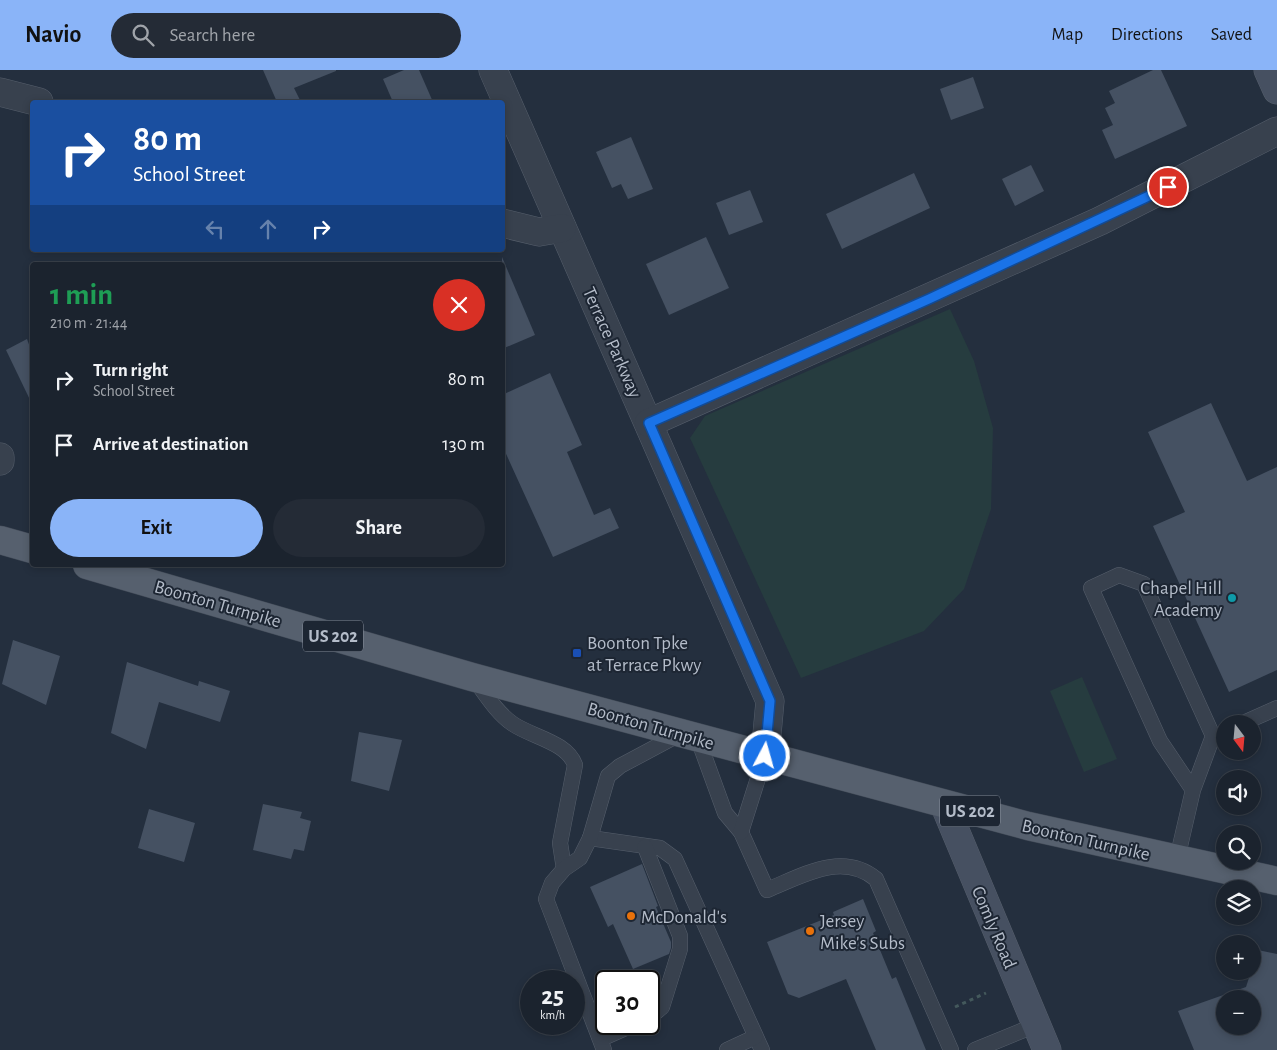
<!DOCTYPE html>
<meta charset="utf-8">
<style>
:root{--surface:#1b232e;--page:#242b36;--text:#f1f3f6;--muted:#a0a4aa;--line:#39404a;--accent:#8ab4f8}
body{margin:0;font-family:"Alegreya Sans",sans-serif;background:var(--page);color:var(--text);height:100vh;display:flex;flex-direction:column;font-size:19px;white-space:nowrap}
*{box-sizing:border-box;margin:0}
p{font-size:16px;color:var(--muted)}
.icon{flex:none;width:28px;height:28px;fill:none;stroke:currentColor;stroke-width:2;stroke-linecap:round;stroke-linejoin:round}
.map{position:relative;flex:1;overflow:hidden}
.sheet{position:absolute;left:30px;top:192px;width:475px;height:305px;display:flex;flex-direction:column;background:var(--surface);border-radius:5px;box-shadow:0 2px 8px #0003,0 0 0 1px var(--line)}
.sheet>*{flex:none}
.top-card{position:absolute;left:30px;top:30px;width:475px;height:152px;border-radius:5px;box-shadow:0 2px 8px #0003,0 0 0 1px var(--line);background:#1a4fa0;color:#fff;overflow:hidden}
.needle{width:32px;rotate:164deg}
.fabs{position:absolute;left:1216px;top:645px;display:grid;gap:10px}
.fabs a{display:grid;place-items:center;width:45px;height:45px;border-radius:50%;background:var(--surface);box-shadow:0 2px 8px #0003,0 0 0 1px var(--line);font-size:25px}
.speed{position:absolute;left:520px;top:900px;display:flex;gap:10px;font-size:25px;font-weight:700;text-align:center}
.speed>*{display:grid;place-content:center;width:65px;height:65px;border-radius:50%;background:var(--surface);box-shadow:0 2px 8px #0003,0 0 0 1px var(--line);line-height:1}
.speed small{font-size:12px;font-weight:400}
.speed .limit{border:2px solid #111;border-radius:8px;background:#fff;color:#111}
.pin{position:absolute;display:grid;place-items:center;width:42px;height:42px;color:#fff;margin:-21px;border:2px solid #fff;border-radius:50%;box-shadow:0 1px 5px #0007}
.me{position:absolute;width:55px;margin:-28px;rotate:6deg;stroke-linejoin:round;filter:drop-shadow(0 0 4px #0008)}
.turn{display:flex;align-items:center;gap:18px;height:105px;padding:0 20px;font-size:22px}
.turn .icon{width:65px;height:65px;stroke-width:2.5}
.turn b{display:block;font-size:35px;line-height:42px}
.lanes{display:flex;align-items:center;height:48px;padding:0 20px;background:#0003;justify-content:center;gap:25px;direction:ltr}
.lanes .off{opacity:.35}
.round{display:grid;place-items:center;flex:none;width:52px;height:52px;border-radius:26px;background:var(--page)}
.overview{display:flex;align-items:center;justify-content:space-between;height:85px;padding:0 20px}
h1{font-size:30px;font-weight:600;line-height:38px;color:#1e9e55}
.action{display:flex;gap:10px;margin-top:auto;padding:10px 20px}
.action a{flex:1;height:58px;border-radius:30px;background:var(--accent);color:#111;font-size:20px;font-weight:600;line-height:58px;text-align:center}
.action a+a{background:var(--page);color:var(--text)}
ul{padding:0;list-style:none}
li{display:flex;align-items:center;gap:15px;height:65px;padding:0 20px}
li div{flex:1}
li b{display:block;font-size:19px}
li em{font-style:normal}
header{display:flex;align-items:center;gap:30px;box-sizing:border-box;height:70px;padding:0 25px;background:var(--accent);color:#111}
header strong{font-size:24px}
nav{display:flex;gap:28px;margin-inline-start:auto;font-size:18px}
.search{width:350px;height:45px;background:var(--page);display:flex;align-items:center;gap:12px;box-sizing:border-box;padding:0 18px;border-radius:28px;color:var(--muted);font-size:19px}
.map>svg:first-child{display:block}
</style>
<header>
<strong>Navio</strong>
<div class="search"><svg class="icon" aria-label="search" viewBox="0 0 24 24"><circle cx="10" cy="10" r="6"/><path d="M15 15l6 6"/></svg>Search here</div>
<nav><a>Map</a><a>Directions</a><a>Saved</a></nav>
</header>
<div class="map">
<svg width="1277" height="980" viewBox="0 0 1277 980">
<rect width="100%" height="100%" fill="#242f3e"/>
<g fill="#263c3f">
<polygon points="950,239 974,291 993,358 991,439 964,519 924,561 801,608 690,368 705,346"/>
<polygon points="1082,607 1117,689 1084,702 1050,621"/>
</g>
<g fill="#455162" fill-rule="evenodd">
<polygon points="263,0 336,0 336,1 294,18 301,32 277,32"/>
<polygon points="404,0 419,0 433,32 393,32 383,9"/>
<polygon points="1153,0 1161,0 1187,56 1115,89 1102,60 1113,55 1105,38 1115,33 1109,21"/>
<polygon points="973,7 984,38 951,50 940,19"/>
<polygon points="631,67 653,119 628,129 621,114 612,118 596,82"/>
<polygon points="1031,95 1044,121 1015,136 1002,109"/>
<polygon points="914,103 930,138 842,179 826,144"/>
<polygon points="750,120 763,152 729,165 716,133"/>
<polygon points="706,167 729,218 669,245 646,194"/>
<polygon points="502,187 535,265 502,279"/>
<polygon points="27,269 32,283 32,334 6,280"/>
<polygon points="550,303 582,375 567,382 594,445 610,438 619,458 553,487 502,375 502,325"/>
<polygon points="1211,333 1247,411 1277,397 1277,600 1229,622 1153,456 1185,442 1148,362"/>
<polygon points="13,570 60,586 46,635 2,614"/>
<polygon points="127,592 198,616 199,611 230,621 220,652 159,632 146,679 111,663"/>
<polygon points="359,662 402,670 389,721 351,711"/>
<polygon points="263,734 302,742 300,748 311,751 304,781 294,779 291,789 253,780"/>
<polygon points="149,739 195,753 184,792 138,778"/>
<polygon points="642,794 658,836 656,837 671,872 671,878 669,884 633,899 613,854 608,857 590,817"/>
<polygon points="863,829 876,861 873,863 892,909 896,907 926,980 876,980 846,909 799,928 788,924 767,872 834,845 833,842"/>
<path d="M 1258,880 L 1277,884 L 1277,980 L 1194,980 L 1178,941 L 1246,917 ZM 1225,929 L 1252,929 L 1252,956 L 1225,956 Z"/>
</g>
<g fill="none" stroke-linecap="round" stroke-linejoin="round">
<g stroke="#565f6c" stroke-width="16">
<g id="lane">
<path d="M 475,610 C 486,625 497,643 513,654 C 532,667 567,672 575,695 L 560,773 L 564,799"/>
<polyline points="1241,654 1277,638"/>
<path d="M 698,669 L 725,743 L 741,762 L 767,820 C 802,806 842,781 876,809 L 951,980"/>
<polyline points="741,762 765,686"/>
<polyline points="590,768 660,778 675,789 762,980"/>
<polyline points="645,777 680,866 680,879 662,937 649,948"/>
<polyline points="1177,789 1193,720 1213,666 1144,514 1119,505 1091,518 1160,671 1193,720"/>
<polyline points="601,969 635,954"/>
<polyline points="604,980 546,829 552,813 564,799 580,788 590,768 608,706 620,696 680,664"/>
<polyline points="727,980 755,967"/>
<polyline points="975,980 1036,955"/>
</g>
</g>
<g stroke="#565f6c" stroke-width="29">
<g id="street">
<polyline points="493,0 770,631 765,686"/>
<polyline points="0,22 39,32"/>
<polyline points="502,153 539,162 562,158"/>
<polyline points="649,353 1100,151 1277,61"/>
<polyline points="0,387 0,391"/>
</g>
</g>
<g stroke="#565f6c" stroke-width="29">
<g id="secondary">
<polyline points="1268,0 1277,20"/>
<polyline points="944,734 1047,980"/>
</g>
</g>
<g stroke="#414a57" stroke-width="29">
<g id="primary">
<polyline points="0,470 32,479"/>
<polyline points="87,495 472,607 1028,756 1277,811"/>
</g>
</g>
<polyline stroke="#44595c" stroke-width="3" stroke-dasharray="4 4" stroke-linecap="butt" points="955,937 986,923"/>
<use href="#lane" stroke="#38414e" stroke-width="15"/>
<use href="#street" stroke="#38414e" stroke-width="28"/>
<use href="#secondary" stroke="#465061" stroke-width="28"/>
<use href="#primary" stroke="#56606e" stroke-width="28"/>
</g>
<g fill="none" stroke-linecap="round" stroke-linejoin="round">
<g stroke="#114b97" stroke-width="12">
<polyline id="route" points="765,686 770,631 649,353 929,229 1168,117"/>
</g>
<use href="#route" stroke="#1a73e8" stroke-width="9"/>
</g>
<circle fill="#0f9aa8" stroke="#1d2633" stroke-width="2" cx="1232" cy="528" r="5"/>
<rect fill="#1a4fb4" stroke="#1d2633" stroke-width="2" x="572" y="578" width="10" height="10" rx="2.5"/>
<g fill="#e8710a" stroke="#1d2633" stroke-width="2">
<circle cx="631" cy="846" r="5"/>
<circle cx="810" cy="861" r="5"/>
</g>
<g text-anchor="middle" stroke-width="4" stroke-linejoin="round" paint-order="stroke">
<g fill="#1d2633" stroke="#878f9c" stroke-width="1">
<rect x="303" y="550.5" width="60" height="31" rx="4"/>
<rect x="940" y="725.5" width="60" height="31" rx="4"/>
</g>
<g font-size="18" font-weight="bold" fill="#b4bcc9">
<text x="333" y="572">US 202</text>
<text x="970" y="747">US 202</text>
</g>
<g font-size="19" fill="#b4bcc9" stroke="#1d2633">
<text transform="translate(613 272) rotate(66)" y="7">Terrace Parkway</text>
<text transform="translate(218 533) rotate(16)" y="7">Boonton Turnpike</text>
<text transform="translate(651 655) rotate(16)" y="7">Boonton Turnpike</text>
<text transform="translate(1086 769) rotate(13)" y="7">Boonton Turnpike</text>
<text transform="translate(995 857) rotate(67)" y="7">Comly Road</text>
</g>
<g font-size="19" fill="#b4bcc9" stroke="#1d2633" text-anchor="start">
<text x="1222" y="524" text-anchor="end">Chapel Hill<tspan x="1222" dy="22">Academy</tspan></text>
<text x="587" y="579">Boonton Tpke<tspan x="587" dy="22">at Terrace Pkwy</tspan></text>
<text x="641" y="853">McDonald's</text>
<text x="820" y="857">Jersey<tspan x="820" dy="22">Mike's Subs</tspan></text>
</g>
</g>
</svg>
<div class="fabs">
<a><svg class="needle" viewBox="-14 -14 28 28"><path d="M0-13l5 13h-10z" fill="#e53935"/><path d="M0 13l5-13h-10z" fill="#a0a4aa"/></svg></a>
<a><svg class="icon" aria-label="sound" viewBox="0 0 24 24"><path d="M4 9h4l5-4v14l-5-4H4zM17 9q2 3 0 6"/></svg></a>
<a><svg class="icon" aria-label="search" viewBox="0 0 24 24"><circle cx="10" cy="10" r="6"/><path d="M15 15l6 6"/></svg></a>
<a><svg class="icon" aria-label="layers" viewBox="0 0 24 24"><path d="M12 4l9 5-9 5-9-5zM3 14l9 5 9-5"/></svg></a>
<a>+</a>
<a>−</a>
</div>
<div class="speed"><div>25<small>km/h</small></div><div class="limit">30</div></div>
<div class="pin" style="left:1168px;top:117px;background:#d93025"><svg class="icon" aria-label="arrive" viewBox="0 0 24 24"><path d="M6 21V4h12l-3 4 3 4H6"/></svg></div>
<svg class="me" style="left:765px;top:686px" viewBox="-20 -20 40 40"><circle r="17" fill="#1a73e8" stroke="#fff" stroke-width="3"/><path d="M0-11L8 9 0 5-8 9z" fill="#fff"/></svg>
<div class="top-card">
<div class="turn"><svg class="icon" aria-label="right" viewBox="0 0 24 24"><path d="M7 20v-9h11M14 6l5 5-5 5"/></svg><div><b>80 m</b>School Street</div></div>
<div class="lanes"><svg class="icon off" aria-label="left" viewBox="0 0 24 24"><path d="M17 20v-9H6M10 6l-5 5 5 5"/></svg><svg class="icon off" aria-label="ahead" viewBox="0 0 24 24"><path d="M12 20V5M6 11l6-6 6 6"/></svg><svg class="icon" aria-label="right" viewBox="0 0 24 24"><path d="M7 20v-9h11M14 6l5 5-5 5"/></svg></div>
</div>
<section class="sheet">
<div class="overview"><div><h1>1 min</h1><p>210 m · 21:44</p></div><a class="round" style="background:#d93025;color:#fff"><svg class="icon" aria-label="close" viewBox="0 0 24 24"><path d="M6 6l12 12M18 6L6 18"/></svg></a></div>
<ul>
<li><svg class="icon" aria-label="right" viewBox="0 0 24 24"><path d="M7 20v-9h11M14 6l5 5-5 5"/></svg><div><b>Turn right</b><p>School Street</p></div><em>80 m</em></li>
<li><svg class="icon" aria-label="arrive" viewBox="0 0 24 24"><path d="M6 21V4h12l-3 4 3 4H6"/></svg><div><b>Arrive at destination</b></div><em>130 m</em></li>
</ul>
<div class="action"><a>Exit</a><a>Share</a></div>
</section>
</div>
